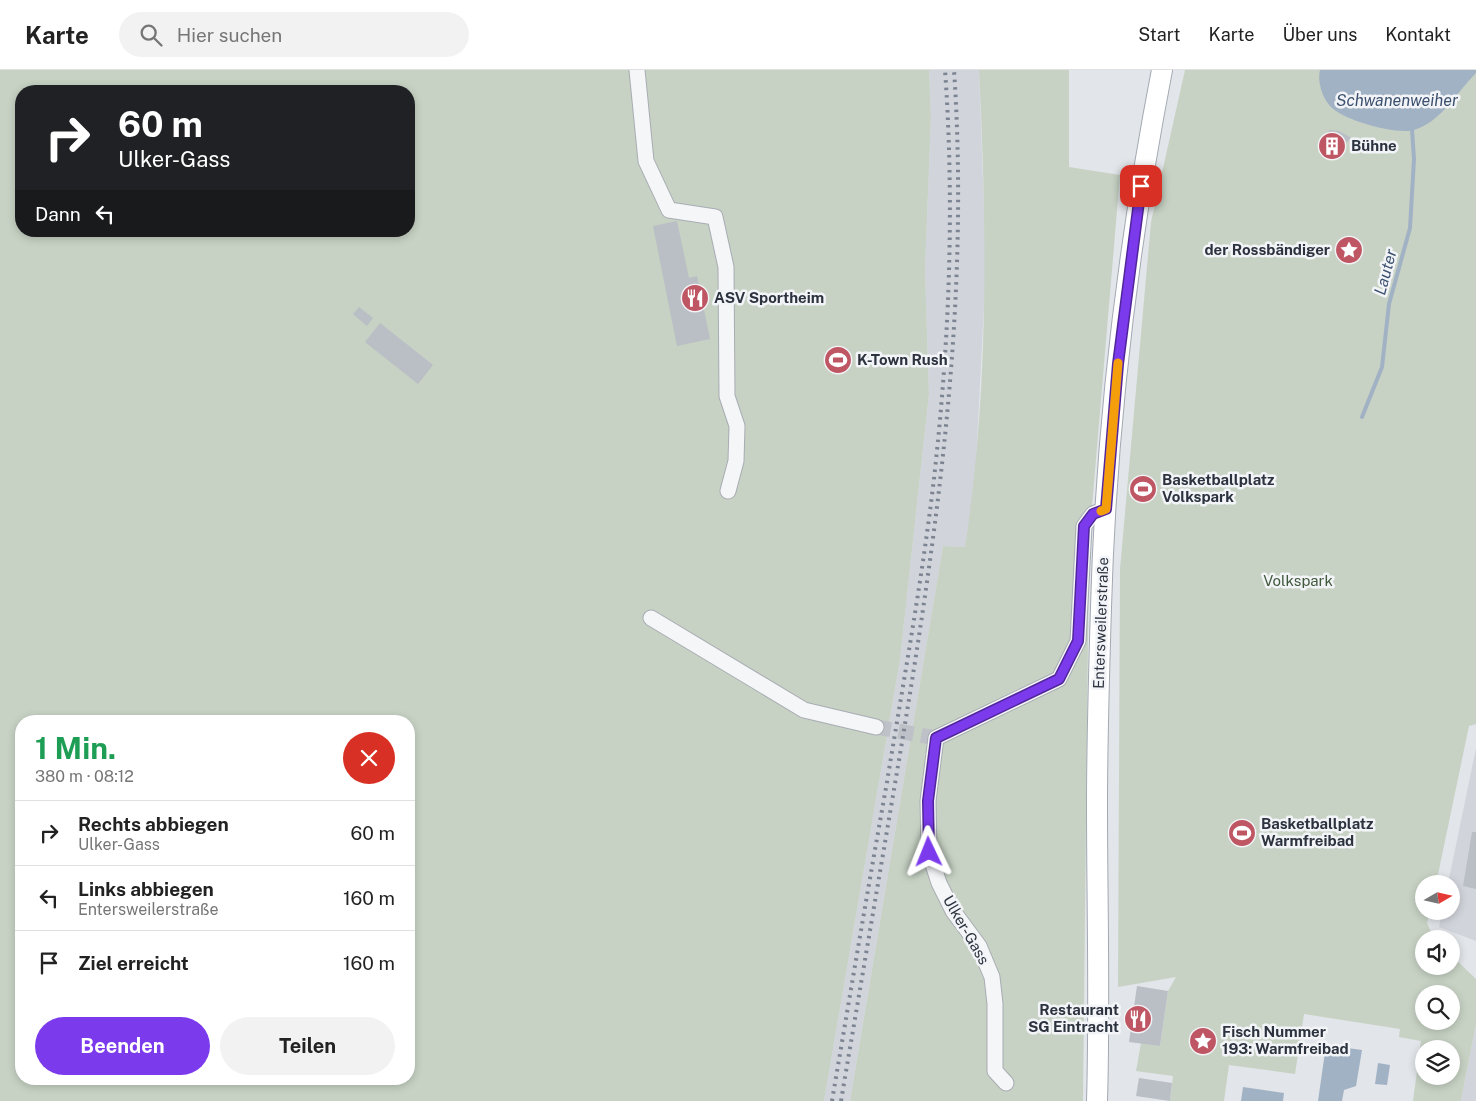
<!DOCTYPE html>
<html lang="de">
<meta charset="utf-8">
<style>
:root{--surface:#fff;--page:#f2f2f2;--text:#222;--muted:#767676;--line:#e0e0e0;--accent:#7c3aed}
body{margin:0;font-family:"Public Sans",sans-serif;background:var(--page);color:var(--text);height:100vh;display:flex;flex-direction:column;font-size:19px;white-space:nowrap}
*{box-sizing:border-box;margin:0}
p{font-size:16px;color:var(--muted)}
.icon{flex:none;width:28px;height:28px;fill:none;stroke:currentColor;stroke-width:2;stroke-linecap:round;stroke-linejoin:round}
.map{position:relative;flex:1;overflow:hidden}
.drawer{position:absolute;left:15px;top:645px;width:400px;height:370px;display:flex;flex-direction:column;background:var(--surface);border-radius:20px;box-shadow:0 2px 8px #0003}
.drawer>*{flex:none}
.banner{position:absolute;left:15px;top:15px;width:400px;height:152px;border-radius:20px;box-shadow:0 2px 8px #0003;background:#202124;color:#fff;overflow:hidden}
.needle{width:32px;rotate:81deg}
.controls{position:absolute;left:1415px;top:805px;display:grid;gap:10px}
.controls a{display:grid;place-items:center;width:45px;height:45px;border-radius:50%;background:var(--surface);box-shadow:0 2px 8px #0003;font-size:25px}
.pin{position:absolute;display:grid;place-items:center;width:42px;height:42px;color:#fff;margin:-21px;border-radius:10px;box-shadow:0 2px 8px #0006}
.me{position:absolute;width:55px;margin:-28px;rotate:358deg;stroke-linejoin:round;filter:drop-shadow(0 0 4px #0008)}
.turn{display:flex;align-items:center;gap:18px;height:105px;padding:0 20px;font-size:22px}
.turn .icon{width:65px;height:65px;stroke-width:2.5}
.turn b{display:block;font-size:35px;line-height:42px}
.then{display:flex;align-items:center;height:48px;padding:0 20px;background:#0003;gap:10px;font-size:19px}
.round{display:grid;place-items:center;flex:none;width:52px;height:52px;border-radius:26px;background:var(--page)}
.overview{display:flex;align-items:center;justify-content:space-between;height:85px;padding:0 20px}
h1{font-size:30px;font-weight:700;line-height:38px;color:#1e9e55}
.button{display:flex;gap:10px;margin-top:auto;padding:10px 20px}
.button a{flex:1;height:58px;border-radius:30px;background:var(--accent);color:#fff;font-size:20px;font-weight:700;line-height:58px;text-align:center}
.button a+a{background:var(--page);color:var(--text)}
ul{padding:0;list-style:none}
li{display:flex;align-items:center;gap:15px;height:65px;padding:0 20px;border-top:1px solid var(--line)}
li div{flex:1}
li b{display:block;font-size:19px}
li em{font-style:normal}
header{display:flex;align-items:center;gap:30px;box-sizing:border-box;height:70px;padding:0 25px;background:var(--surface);border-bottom:1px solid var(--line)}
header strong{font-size:24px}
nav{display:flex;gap:28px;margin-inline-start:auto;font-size:18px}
.search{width:350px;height:45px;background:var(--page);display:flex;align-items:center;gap:12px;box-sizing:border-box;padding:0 18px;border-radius:28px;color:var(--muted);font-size:19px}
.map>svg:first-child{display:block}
</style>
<header>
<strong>Karte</strong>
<div class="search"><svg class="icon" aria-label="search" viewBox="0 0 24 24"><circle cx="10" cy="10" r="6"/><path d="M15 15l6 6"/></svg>Hier suchen</div>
<nav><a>Start</a><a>Karte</a><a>Über uns</a><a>Kontakt</a></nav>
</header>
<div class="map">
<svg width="1476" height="1031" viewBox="0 0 1476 1031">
<rect width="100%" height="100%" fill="#e2e5e9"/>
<g fill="#d1d4db">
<polygon points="929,0 979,0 986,196 975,412 965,477 943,476 850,1031 824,1031 900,590 929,324 925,199 931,47"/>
<polygon points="1476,678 1476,871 1439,857 1442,841 1451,841 1451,814 1448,814"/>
<polygon points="1476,954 1476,1031 1461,1031"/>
</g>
<g fill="#c7d2c4" fill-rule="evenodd">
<path d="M 0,0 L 929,0 L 931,47 L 925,199 L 929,324 L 900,590 L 824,1031 L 0,1031 ZM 21,21 L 409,21 L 409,161 L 21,161 ZM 21,651 L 409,651 L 409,1009 L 21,1009 Z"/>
<path d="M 979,0 L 1069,0 L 1069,97 L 1120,105 L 1089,472 L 1083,1031 L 850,1031 L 943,476 L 965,477 C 989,319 987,159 979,0 Z"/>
<path d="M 1185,0 L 1476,0 L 1476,654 L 1469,656 L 1436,814 L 1424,814 L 1424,841 L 1430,841 L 1427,853 L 1434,869 L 1424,869 L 1424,896 L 1451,896 L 1451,885 L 1476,909 L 1476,954 L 1461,1031 L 1413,1031 L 1421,971 L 1399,967 L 1400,959 L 1304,944 L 1295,1004 L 1229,995 L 1224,1031 L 1170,1031 L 1173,1006 L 1136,1001 L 1141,973 L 1160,976 L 1168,921 L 1176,907 L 1118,917 L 1120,499 L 1151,152 ZM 1424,924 L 1451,924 L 1451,951 L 1424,951 ZM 1424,979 L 1451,979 L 1451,1006 L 1424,1006 Z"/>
</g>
<g fill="#a2b2c5">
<path d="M 1320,0 L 1476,0 L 1476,3 C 1457,22 1441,52 1414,60 C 1396,65 1342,50 1330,36 C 1322,27 1317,11 1320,0 Z"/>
<polygon points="1326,975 1362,980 1356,1016 1344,1020 1342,1031 1318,1031"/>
<polygon points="1378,993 1390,995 1387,1015 1375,1014"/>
<polygon points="1243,1017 1284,1023 1283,1031 1241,1031"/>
</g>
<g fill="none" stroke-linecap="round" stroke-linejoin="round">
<polyline stroke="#a2b2c5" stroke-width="4" points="1362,347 1382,297 1389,234 1410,158 1414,89 1412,60"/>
</g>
<g fill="#babec5">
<polygon points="1330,60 1339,61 1352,68 1327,87 1323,73 1325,65"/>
<polygon points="677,151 689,208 697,206 710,269 677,276 653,156"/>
<polygon points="359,237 373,248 367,256 353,244"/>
<polygon points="380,253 433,295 418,314 365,272"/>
<polygon points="1472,762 1476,762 1476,819 1463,816"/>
<polygon points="1137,916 1168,921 1160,976 1129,972"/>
<polygon points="1139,1008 1172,1013 1170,1031 1136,1026"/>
</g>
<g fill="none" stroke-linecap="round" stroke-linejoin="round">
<polyline stroke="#bec1c7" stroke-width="15" stroke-dasharray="15 8" stroke-linecap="butt" points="876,657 936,668"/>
<g stroke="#a8acb3" stroke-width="17">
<g id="minor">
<polyline points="637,0 646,91 669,140 715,147 726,197 727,326 737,356 736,391 728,421"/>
<polyline points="651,548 804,640 876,657"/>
<polyline points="1006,1013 995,1001 995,934 992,907 979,876 953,841 939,813 929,782 928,731 936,668 1059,609 1078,571 1084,456 1093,444 1106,439"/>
</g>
</g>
<g stroke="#a3a9b3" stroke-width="22">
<path id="major" d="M 1097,1031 C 1100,932 1097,833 1097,735 C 1097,669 1099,603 1101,537 C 1106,357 1128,176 1162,0"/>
</g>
<use href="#minor" stroke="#f5f6f8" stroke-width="15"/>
<use href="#major" stroke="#fff" stroke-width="20"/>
<g stroke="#7d8491" stroke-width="4" stroke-dasharray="2.5 5" stroke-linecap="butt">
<path d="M 832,1031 C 850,925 868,818 887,712 C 903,614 921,516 933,417 C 949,280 955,139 945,0"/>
<path d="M 841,1031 C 860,919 879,808 898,696 C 937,464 970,236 954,0"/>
</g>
</g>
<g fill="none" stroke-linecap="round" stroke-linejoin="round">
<g stroke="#51269a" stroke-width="12">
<polyline id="route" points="929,782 928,731 936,668 1059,609 1078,571 1084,456 1093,444 1106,439 1118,294 1141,116"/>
</g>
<use href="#route" stroke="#7c3aed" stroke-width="9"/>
<polyline stroke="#f59e0b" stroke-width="9" points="1101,441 1106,439 1118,293"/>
</g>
<defs>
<g id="building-disc" transform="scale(1.4375)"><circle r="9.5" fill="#bf5663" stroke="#f2f4f7"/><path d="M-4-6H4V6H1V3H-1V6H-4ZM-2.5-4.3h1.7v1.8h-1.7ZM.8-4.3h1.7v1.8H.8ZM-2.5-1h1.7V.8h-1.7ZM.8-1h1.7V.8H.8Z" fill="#fff"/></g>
<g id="sight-disc" transform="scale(1.4375)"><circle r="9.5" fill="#bf5663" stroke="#f2f4f7"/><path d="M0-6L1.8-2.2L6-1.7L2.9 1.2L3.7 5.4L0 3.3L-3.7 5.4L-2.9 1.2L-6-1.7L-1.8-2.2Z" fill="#fff"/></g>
<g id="restaurant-disc" transform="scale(1.4375)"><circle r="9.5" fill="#bf5663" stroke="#f2f4f7"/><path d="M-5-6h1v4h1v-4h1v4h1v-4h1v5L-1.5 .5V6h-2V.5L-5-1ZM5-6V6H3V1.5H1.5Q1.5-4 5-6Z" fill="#fff"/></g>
<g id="stadium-disc" transform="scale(1.4375)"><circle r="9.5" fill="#bf5663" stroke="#f2f4f7"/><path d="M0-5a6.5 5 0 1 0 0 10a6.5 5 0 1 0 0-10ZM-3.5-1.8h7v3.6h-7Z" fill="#fff"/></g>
</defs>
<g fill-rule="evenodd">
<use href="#building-disc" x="1332" y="76"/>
<use href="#sight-disc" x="1349" y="180"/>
<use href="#restaurant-disc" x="695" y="228"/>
<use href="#stadium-disc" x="838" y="290"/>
<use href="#stadium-disc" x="1143" y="419"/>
<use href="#stadium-disc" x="1242" y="763"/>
<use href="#restaurant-disc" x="1138" y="949"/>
<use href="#sight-disc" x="1203" y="971"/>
</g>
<g text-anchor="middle" stroke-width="5" stroke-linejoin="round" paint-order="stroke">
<g font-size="15" font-weight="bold" fill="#2c333f" stroke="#f2f4f7" text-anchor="start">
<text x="1351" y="81">Bühne</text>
<text x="1330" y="185" text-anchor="end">der Rossbändiger</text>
<text x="714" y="233">ASV Sportheim</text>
<text x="857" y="295">K-Town Rush</text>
<text x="1162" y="415">Basketballplatz<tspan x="1162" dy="17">Volkspark</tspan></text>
<text x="1261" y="759">Basketballplatz<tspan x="1261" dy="17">Warmfreibad</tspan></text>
<text x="1119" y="945" text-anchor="end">Restaurant<tspan x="1119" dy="17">SG Eintracht</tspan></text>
<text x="1222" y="967">Fisch Nummer<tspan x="1222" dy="17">193: Warmfreibad</tspan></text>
</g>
<g font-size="15" fill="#40593b" stroke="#f2f4f7">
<text x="1298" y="516">Volkspark</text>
</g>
<g font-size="15" fill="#2c333f" stroke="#f2f4f7">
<text transform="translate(1101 553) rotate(-88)" y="5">Entersweilerstraße</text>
<text transform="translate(966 860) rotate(60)" y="5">Ulker-Gass</text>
</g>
<g font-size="16" font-style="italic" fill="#3b506e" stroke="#f2f4f7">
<text x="1397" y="36">Schwanenweiher</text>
<text transform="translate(1385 202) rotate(-75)" y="6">Lauter</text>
</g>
</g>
</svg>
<div class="controls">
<a><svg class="needle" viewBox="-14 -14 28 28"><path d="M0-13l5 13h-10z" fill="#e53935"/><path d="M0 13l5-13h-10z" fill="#767676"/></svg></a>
<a><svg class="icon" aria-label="sound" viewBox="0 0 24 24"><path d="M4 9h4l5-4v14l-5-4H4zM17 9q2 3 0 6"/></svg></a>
<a><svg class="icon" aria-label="search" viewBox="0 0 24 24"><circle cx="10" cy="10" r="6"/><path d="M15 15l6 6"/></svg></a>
<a><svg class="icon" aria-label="layers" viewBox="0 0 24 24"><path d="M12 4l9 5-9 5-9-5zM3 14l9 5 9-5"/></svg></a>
</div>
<div class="pin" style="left:1141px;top:116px;background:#d93025"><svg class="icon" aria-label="arrive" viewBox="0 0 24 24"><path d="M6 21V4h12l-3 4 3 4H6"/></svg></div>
<svg class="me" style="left:929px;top:782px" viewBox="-20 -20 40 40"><path d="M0-17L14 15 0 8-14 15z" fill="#7c3aed" stroke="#fff" stroke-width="4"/></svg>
<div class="banner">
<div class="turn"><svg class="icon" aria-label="right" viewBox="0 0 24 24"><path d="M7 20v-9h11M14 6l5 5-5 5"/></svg><div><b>60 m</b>Ulker-Gass</div></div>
<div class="then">Dann<svg class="icon" aria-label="left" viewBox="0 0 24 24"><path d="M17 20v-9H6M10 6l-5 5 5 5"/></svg></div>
</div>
<section class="drawer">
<div class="overview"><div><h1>1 Min.</h1><p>380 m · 08:12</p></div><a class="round" style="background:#d93025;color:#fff"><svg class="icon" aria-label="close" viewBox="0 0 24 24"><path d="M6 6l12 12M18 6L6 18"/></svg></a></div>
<ul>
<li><svg class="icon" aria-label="right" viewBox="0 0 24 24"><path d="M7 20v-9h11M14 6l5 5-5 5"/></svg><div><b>Rechts abbiegen</b><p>Ulker-Gass</p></div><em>60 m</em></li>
<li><svg class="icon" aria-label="left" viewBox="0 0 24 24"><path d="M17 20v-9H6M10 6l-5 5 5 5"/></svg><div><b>Links abbiegen</b><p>Entersweilerstraße</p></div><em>160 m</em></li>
<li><svg class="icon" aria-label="arrive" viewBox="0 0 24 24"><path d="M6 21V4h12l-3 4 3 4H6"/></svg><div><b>Ziel erreicht</b></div><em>160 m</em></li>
</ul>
<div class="button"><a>Beenden</a><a>Teilen</a></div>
</section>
</div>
